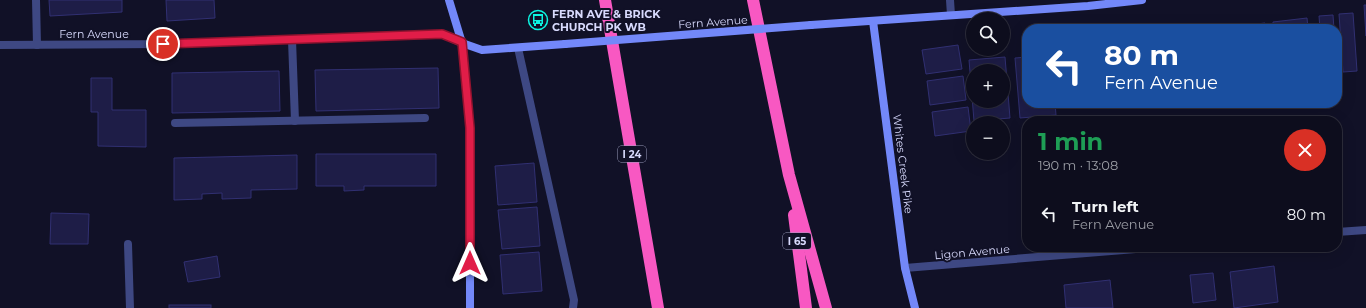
<!DOCTYPE html>
<meta charset="utf-8">
<style>
:root{--surface:#0d0d1d;--page:#161626;--text:#f1f3f6;--muted:#9a9ca4;--line:#2d2d3b}
body{margin:0;font-family:Montserrat,sans-serif;background:var(--page);color:var(--text);height:100vh;display:flex;flex-direction:column;font-size:15px;white-space:nowrap}
*{box-sizing:border-box;margin:0}
p{font-size:13px;color:var(--muted)}
.icon{flex:none;width:22px;height:22px;fill:none;stroke:currentColor;stroke-width:2;stroke-linecap:round;stroke-linejoin:round}
.map{position:relative;flex:1;overflow:hidden}
.side{position:absolute;left:1022px;top:116px;width:320px;height:136px;display:flex;flex-direction:column;background:var(--surface);border-radius:16px;box-shadow:0 4px 16px #0002,0 0 0 1px var(--line)}
.side>*{flex:none}
.hud{position:absolute;left:1022px;top:24px;width:320px;height:84px;border-radius:16px;box-shadow:0 4px 16px #0002,0 0 0 1px var(--line);background:#1a4fa0;color:#fff;overflow:hidden}
.fabs{position:absolute;left:966px;top:12px;display:grid;gap:8px}
.fabs a{display:grid;place-items:center;width:44px;height:44px;border-radius:50%;background:var(--surface);box-shadow:0 4px 16px #0002,0 0 0 1px var(--line);font-size:20px}
.pin{position:absolute;display:grid;place-items:center;width:34px;height:34px;color:#fff;margin:-17px;border:2px solid #fff;border-radius:50%;box-shadow:0 1px 4px #0007}
.me{position:absolute;width:44px;margin:-22px;rotate:0deg;stroke-linejoin:round;filter:drop-shadow(0 0 3px #0008)}
.turn{display:flex;align-items:center;gap:14px;height:84px;padding:0 16px;font-size:18px}
.turn .icon{width:52px;height:52px;stroke-width:2.5}
.turn b{display:block;font-size:28px;line-height:34px}
.round{display:grid;place-items:center;flex:none;width:42px;height:42px;border-radius:21px;background:var(--page)}
.headline{display:flex;align-items:center;justify-content:space-between;height:68px;padding:0 16px}
h1{font-size:24px;font-weight:700;line-height:30px;color:#1e9e55}
ul{padding:0;list-style:none}
li{display:flex;align-items:center;gap:12px;height:60px;padding:0 16px}
li div{flex:1}
li b{display:block;font-size:15px}
li em{font-style:normal}
.map>svg:first-child{display:block}
</style>
<div class="map">
<svg width="1366" height="308" viewBox="0 0 1366 308">
<rect width="100%" height="100%" fill="#111127"/>
<g fill="#1e1d47" stroke="#313072" fill-rule="evenodd">
<polygon points="49,0 122,0 122,12 50,16"/>
<polygon points="166,0 214,0 215,18 167,21"/>
<polygon points="1364,5 1366,5 1366,36"/>
<polygon points="1353,13 1357,71 1343,72 1339,14"/>
<polygon points="1333,15 1334,29 1320,29 1319,16"/>
<polygon points="1307,18 1308,29 1273,29 1273,22"/>
<polygon points="1265,23 1266,29 1231,29 1231,27"/>
<polygon points="1221,25 1221,29 1187,29 1186,28"/>
<polygon points="958,45 962,69 926,74 922,50"/>
<path d="M 1005,57 L 1010,118 L 974,121 L 969,60 ZM 973,71 L 1003,71 L 1003,101 L 973,101 Z"/>
<polygon points="1027,57 1027,103 1055,103 1056,115 1020,118 1015,58"/>
<polygon points="438,68 439,108 316,111 315,70"/>
<polygon points="279,71 280,111 172,113 172,73"/>
<polygon points="963,76 966,100 930,105 927,81"/>
<polygon points="91,78 112,78 112,110 146,110 146,147 98,146 98,112 91,112"/>
<polygon points="968,107 971,131 935,136 932,112"/>
<polygon points="316,154 436,154 436,186 364,186 364,190 344,191 344,186 316,186"/>
<polygon points="297,155 297,189 251,190 251,198 222,199 222,193 202,194 202,199 174,200 174,158"/>
<polygon points="534,163 537,202 498,205 495,166"/>
<polygon points="537,207 540,246 502,249 498,210"/>
<polygon points="51,213 89,214 88,244 50,244"/>
<polygon points="539,252 542,291 503,294 500,255"/>
<polygon points="217,256 220,277 188,282 184,262"/>
<polygon points="1274,266 1278,302 1234,308 1230,272"/>
<polygon points="1213,273 1216,300 1193,303 1190,275"/>
<polygon points="1110,280 1113,308 1066,308 1064,285"/>
<rect x="169" y="305" width="42" height="3"/>
</g>
<g fill="none" stroke-linecap="round" stroke-linejoin="round">
<g stroke="#3e4883" stroke-width="8">
<polyline points="36,0 37,45"/>
<polyline points="950,0 951,15"/>
<polyline points="292,40 295,121"/>
<polyline points="518,48 574,300 573,308"/>
<polyline points="175,123 425,118"/>
</g>
<g stroke="#3e4883" stroke-width="8">
<polyline points="0,45 163,44 442,34 462,43"/>
<polyline points="1337,232 1366,230"/>
<polyline points="128,244 130,308"/>
<polyline points="905,268 1160,247"/>
</g>
<g stroke="#7388f9" stroke-width="8">
<polyline points="449,0 462,43 470,128 470,308"/>
<polyline points="873,21 905,268 915,308"/>
<polyline points="811,25 1088,6 1142,0"/>
<polyline points="462,43 482,50 565,44"/>
</g>
<g stroke="#f858c2" stroke-width="12">
<polyline points="605,0 658,308"/>
<polyline points="753,0 789,175 826,308"/>
<polyline points="794,215 806,308"/>
</g>
<polyline stroke="#7388f9" stroke-width="8" points="565,44 811,25"/>
</g>
<g fill="none" stroke-linecap="round" stroke-linejoin="round">
<g stroke="#92132f" stroke-width="10">
<polyline id="route" points="163,44 442,34 462,42 470,128 470,263"/>
</g>
<use href="#route" stroke="#e11d48" stroke-width="7"/>
</g>
<defs>
<g id="bus-ring" transform="scale(1)"><circle r="9.5" fill="#111127" stroke="#0cf5e2" stroke-width="1.5"/><path d="M-5-6H5V4H4V6H2V4H-2V6H-4V4H-5ZM-3.5-4V0h7V-4ZM-3.5 1.2v1.5H-2V1.2ZM2 1.2v1.5H3.5V1.2Z" fill="#0cf5e2"/></g>
</defs>
<g fill-rule="evenodd">
<use href="#bus-ring" x="538" y="20"/>
</g>
<g text-anchor="middle" stroke-width="4" stroke-linejoin="round" paint-order="stroke">
<g fill="#111127" stroke="#9c9ebd" stroke-width="1">
<rect x="618" y="146" width="28" height="16" rx="3"/>
<rect x="783" y="233" width="28" height="16" rx="3"/>
</g>
<g font-size="10" font-weight="bold" fill="#d8dafd">
<text x="632" y="158">I 24</text>
<text x="797" y="245">I 65</text>
</g>
<g font-size="11" font-weight="bold" fill="#d8dafd" stroke="#111127" text-anchor="start">
<text x="552" y="18">FERN AVE &amp; BRICK<tspan x="552" dy="13">CHURCH PK WB</tspan></text>
</g>
<g font-size="11" fill="#d8dafd" stroke="#111127">
<text transform="translate(713 22) rotate(-4)" y="4">Fern Avenue</text>
<text x="94" y="38">Fern Avenue</text>
<text transform="translate(903 164) rotate(83)" y="4">Whites Creek Pike</text>
<text transform="translate(972 252) rotate(-5)" y="4">Ligon Avenue</text>
</g>
</g>
</svg>
<div class="fabs">
<a><svg class="icon" aria-label="search" viewBox="0 0 24 24"><circle cx="10" cy="10" r="6"/><path d="M15 15l6 6"/></svg></a>
<a>+</a>
<a>−</a>
</div>
<div class="pin" style="left:163px;top:44px;background:#d93025"><svg class="icon" aria-label="arrive" viewBox="0 0 24 24"><path d="M6 21V4h12l-3 4 3 4H6"/></svg></div>
<svg class="me" style="left:470px;top:263px" viewBox="-20 -20 40 40"><path d="M0-17L14 15 0 8-14 15z" fill="#e11d48" stroke="#fff" stroke-width="4"/></svg>
<div class="hud">
<div class="turn"><svg class="icon" aria-label="left" viewBox="0 0 24 24"><path d="M17 20v-9H6M10 6l-5 5 5 5"/></svg><div><b>80 m</b>Fern Avenue</div></div>
</div>
<section class="side">
<div class="headline"><div><h1>1 min</h1><p>190 m · 13:08</p></div><a class="round" style="background:#d93025;color:#fff"><svg class="icon" aria-label="close" viewBox="0 0 24 24"><path d="M6 6l12 12M18 6L6 18"/></svg></a></div>
<ul>
<li><svg class="icon" aria-label="left" viewBox="0 0 24 24"><path d="M17 20v-9H6M10 6l-5 5 5 5"/></svg><div><b>Turn left</b><p>Fern Avenue</p></div><em>80 m</em></li>
</ul>
</section>
</div>
